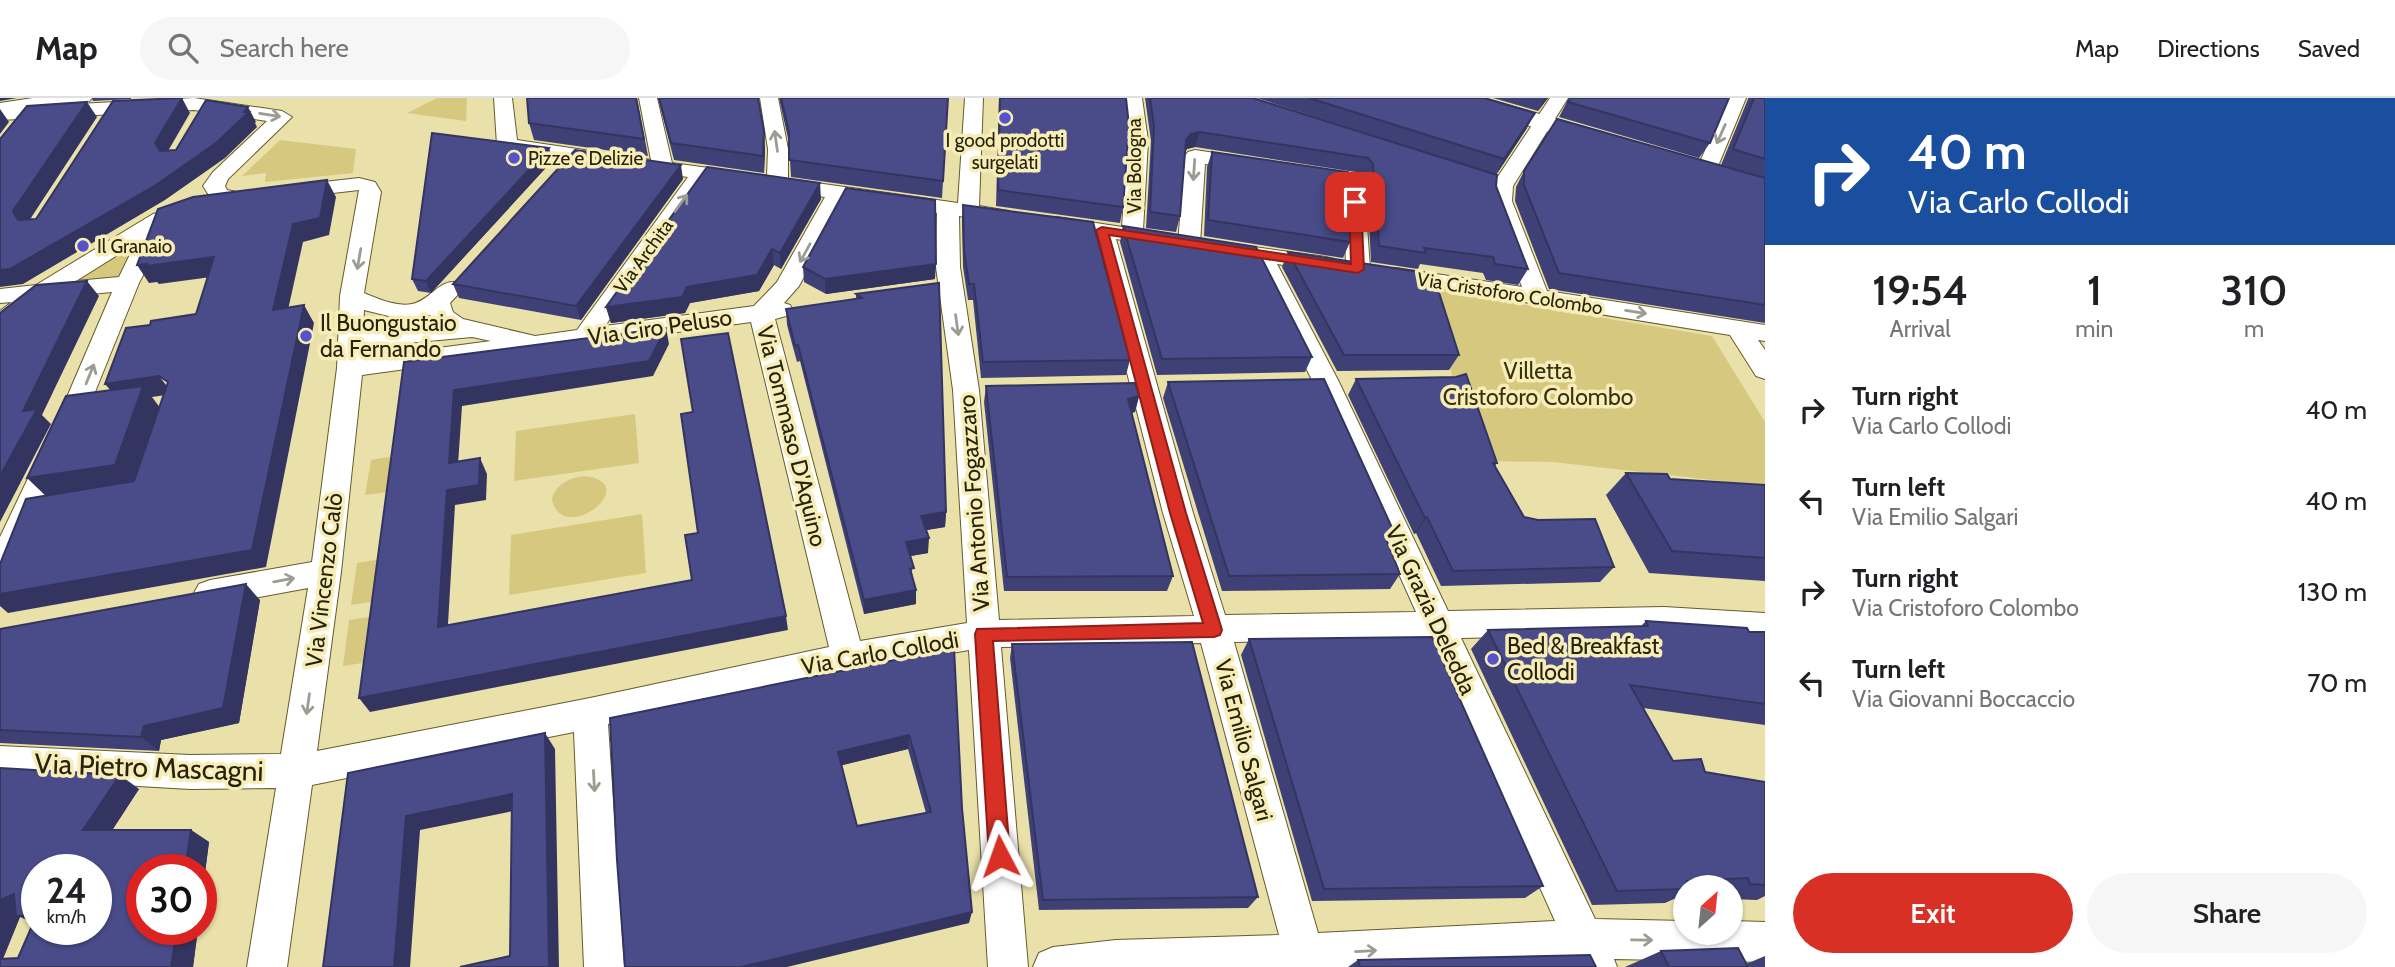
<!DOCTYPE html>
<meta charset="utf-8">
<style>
:root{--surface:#fff;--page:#f6f6f6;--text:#202124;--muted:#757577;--line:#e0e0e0;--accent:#d93025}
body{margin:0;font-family:Cabin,sans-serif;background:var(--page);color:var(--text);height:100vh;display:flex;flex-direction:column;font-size:26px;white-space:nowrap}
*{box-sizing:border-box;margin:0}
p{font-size:23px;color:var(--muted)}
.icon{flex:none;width:38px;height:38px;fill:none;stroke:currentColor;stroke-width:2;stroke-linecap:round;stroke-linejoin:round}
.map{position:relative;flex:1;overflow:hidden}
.side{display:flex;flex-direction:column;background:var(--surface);width:630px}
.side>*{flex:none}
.banner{background:#1a4fa0;color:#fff;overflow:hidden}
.needle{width:46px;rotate:27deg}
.tools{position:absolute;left:1673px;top:777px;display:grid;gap:14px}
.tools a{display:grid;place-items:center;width:70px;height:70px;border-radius:50%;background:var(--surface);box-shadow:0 2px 5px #0004;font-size:35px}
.speed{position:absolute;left:21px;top:756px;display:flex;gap:14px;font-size:35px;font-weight:700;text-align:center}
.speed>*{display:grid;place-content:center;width:91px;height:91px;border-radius:50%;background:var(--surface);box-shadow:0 2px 5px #0004;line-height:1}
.speed small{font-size:18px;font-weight:400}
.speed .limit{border:10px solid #d22;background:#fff;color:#111}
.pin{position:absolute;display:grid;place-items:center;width:60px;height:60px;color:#fff;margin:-30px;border-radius:14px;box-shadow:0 4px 10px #0006}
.me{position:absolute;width:77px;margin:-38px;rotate:356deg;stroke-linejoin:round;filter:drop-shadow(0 0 5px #0008)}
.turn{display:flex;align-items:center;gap:24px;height:147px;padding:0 28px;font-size:32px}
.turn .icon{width:91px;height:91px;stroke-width:2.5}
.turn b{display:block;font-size:49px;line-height:60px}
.eta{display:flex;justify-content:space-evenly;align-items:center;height:119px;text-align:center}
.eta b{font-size:42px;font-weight:600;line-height:49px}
.primary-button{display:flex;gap:14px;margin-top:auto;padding:14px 28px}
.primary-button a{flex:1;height:80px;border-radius:42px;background:var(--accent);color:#fff;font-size:28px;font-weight:600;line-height:80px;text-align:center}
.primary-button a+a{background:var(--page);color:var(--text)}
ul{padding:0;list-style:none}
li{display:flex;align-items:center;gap:21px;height:91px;padding:0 28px}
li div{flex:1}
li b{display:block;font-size:26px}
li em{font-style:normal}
header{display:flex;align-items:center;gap:42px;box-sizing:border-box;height:98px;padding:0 35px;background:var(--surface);border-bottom:2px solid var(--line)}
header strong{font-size:33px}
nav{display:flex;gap:38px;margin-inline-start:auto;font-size:24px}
.search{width:490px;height:63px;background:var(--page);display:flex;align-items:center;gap:18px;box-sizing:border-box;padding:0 24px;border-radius:38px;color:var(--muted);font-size:26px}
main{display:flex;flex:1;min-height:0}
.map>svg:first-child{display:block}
</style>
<header>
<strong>Map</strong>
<div class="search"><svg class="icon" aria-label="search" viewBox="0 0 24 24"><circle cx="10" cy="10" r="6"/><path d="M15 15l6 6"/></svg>Search here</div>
<nav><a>Map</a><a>Directions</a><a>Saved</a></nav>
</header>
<main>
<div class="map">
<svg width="1765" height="869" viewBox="0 0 1765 869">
<rect width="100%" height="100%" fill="#eae0aa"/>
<g fill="#d6c97f">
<polygon points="437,0 467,0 466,23 407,15"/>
<polygon points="280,42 356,51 353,75 265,84 266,75 242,78"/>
<polygon points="142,139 121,181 65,184"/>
<polygon points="1424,190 1712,238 1765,324 1765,388 1553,364 1480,363"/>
<polygon points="635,316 639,365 514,383 516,333"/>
<polygon points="394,358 388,394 365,397 371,362"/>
<path d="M 584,378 C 646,385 561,450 552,401 C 556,386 569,380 584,378 Z"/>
<polygon points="642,416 646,475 509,497 511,437"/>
<polygon points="381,461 377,503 351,507 357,465"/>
<polygon points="376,518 369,564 343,568 349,522"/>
</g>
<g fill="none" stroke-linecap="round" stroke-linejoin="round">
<g stroke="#655c29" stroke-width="2">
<g id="minor">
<path d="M 194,0 L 282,13 L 292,19 L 228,81 L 225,88 L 227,92 L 237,94 L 359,80 L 375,84 L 381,94 L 364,195 C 379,201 396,209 412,206 C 432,202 439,179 460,185 L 464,190 L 450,205 L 453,214 L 463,221 L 535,238 L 577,232 L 688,79 L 500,51 L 497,47 L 494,0 L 512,0 L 517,42 L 651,62 L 639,0 L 657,0 L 672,65 L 767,78 L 768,51 L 760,0 L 778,0 L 788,51 L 788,81 L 958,105 L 965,0 L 983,0 L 979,108 L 1009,113 L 1012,118 L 1009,123 L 1001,125 L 959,118 L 960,169 L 979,292 L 999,522 L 1194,518 L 1163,415 L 1092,138 L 1049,131 L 1046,126 L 1049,121 L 1057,119 L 1122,129 L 1128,43 L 1124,0 L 1142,0 L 1148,43 L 1143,132 L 1168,136 L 1171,141 L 1168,146 L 1160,148 L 1116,141 L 1193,415 L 1225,517 L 1416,514 L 1313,284 L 1252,162 L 1211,156 L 1208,151 L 1211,146 L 1219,144 L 1326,159 L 1334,161 L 1337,166 L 1334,171 L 1326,173 L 1277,166 L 1339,284 L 1448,513 L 1664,509 L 1765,515 L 1765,541 L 1664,535 L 1461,540 L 1595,821 L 1685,823 L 1685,835 L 1731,835 L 1731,823 L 1765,824 L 1765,864 L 1614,861 L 1617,869 L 1576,869 L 1573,862 L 1437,869 L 1033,869 L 1039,855 L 1053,849 L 1116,842 L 1279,837 L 1201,545 L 1001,549 L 1028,869 L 988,869 L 969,552 L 848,573 L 608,626 L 624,869 L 584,869 L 574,634 L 312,687 L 287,869 L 247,869 L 276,690 L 190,691 L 0,680 L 0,648 L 190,657 L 281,656 L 308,490 L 210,508 L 199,504 L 194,495 L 199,486 L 210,482 L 312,464 L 337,270 L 340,198 L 359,92 L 237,106 L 212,102 L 203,88 L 213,74 L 267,23 L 194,12 L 0,22 L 0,10 ZM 707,82 L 825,99 L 777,184 L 754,208 L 605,228 ZM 845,102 L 937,115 L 936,169 L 953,292 L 967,525 L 860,543 L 775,221 L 790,217 L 793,212 L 790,207 L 784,205 L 799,188 ZM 364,212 L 405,222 L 430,217 L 438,227 L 363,233 ZM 751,224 L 829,549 L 590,600 L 317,653 L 341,474 L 362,277 ZM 472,239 L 491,243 L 363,260 L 363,249 ZM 1428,540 L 1555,823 L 1318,835 L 1234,544 Z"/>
<polygon points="1550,0 1568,0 1513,88 1512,103 1547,193 1765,227 1765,243 1758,242 1765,252 1765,281 1756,278 1730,237 1388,182 1384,177 1388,172 1396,170 1522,189 1490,103 1491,91 1452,78 1449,74 1452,70 1459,68 1497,80"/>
<polygon points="1728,0 1746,0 1716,73 1713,77 1699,77 1696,73"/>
<polygon points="1195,52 1248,60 1255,62 1258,66 1255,70 1248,72 1205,66 1200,146 1197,151 1181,151 1178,146 1185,58 1188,54"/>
<polygon points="1307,69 1354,76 1361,78 1364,82 1370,171 1366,176 1350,176 1346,171 1344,87 1300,79 1297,75 1300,71"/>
<path d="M 161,114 L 169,116 L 172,121 L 139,185 L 93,299 L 15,471 L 11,480 L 0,483 L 0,439 L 67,299 L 112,194 L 48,200 L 9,231 L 0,233 L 0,213 L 12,204 L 0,205 L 0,191 L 36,187 L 153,116 ZM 135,146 L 119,179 L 76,183 Z"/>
</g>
</g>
<g stroke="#655c29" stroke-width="2">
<g id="tertiary">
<polygon points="33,0 92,0 88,5 80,7 0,19 0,5"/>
<polygon points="1447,0 1484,0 1608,36 1611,41 1608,46 1599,48 1590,46 1451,5"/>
</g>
</g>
<use href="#minor" fill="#fff" fill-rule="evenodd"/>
<use href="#tertiary" fill="#fff" fill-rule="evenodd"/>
</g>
<g fill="#3f4176" fill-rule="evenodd">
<polygon points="92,0 131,0 131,1 93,3"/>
<polygon points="527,0 637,0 648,58 534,42 529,25"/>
<polygon points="658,0 758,0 765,51 764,75 674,62"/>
<polygon points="779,0 948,0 942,100 791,79 789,45"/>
<polygon points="999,0 1126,0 1123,109 1120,125 996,108"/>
<polygon points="1145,0 1253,0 1496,88 1528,171 1518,187 1486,182 1483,175 1420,166 1418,171 1371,164 1367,82 1362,75 1195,49 1187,51 1185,54 1180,118 1176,134 1146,130 1151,43"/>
<polygon points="1257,0 1484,0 1527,30 1496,77"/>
<polygon points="1493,0 1548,0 1538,13"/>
<polygon points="1569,0 1729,0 1710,45 1699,60 1559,19"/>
<polygon points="1748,0 1765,0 1765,80 1721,67 1748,1"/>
<polygon points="1212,54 1350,144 1343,160 1204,138 1207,69"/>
<polygon points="553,62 431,195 418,193 412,181"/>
<polygon points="1524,73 1765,80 1765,225 1549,191 1515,103 1516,89"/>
<polygon points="683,81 581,222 459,200 453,186"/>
<polygon points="821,101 781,171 774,167 759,193 690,205 685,215 611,225 606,209"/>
<polygon points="963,107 1130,262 1126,277 981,280 973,202 968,202 963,169 962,122"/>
<polygon points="1123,128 1312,259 1305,274 1157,277 1120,144"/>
<polygon points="1288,154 1459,257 1449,272 1337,273 1282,169"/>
<polygon points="803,169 935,181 826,196 804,184"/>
<polygon points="939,185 946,414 945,429 926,432 928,455 910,458 916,506 864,516 800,263 797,264 787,227 786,211 856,201 856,196"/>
<polygon points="1356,281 1497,365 1495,368 1524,419 1614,469 1600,484 1441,488 1416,435 1414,436 1348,297"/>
<polygon points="1168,284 1387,444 1400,476 1390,491 1222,493 1163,300"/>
<polygon points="986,288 1139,298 1135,314 1131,315 1173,478 1167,493 1004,493 984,304"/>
<polygon points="1626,375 1670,381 1765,387 1765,483 1649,475 1606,397"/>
<polygon points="260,502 239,625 161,642 159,653 0,645 0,531"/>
<polygon points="1646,523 1749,534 1765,534 1765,627 1643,610 1673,663 1705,674 1765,684 1765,798 1757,802 1731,801 1731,789 1685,789 1685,796 1665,805 1592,807 1471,551 1488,532 1641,528"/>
<polygon points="1249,541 1543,788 1525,800 1312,803 1241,557"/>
<polygon points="1012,546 1258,799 1248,810 1039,812 1010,560"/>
<path d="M 954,550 L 962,710 L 969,825 L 625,869 ZM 908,651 L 926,715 L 857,728 L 842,667 Z"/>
<path d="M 0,670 L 139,691 L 112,732 L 191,732 L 209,744 L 193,869 L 0,869 ZM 20,819 L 33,825 L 18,860 L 3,861 Z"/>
<polygon points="1661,853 1746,866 1765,858 1765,869 1625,869"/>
<polygon points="1358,862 1596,869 1348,869"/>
</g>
<g fill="#333560">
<polygon points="0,0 17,0 0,3"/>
<polygon points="182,0 190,15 164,60 155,45"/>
<polygon points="1545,0 1548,0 1538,13"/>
<polygon points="87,4 97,19 25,129 18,122 13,113"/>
<polygon points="248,9 256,24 255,25 257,29 225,60 165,102 23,186 0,189 0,172 244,14"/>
<polygon points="0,11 9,24 0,36"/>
<polygon points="1535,15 1527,30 1496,77 1504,61"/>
<polygon points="764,34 765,51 764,75 763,58"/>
<polygon points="1200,34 1195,49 1187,51 1182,58 1186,42 1191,36"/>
<polygon points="549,50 553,62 431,195 426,183"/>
<polygon points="681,67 683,81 581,222 576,208"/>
<polygon points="327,82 336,99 329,137 303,144 284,230 273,212 293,126"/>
<polygon points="820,85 821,101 781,171 780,155"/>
<polygon points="772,151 774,167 759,193 690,205 685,215 611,225 606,209 687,189"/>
<polygon points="214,159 226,177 159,186 157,184 149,185 137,167"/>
<polygon points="936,166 935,181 826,196 825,181"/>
<polygon points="87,183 99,198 42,317 51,326 0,424 0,378 23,313"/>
<polygon points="304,207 314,225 266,469 8,515 0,508 0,496 252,452"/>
<polygon points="666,230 669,246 653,278 462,308 457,381 449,365 454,292"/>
<polygon points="159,278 173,296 152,299 161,311 135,390 50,402 27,380 120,303 105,286"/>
<polygon points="1139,298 1135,314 1124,317 1128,301"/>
<polygon points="480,360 487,376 486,402 455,407 447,543 438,529 447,392"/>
<polygon points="946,414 945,429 921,433 921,418"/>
<polygon points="1427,419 1416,435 1414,436 1425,420"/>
<polygon points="1394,434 1384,449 1385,438"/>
<polygon points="929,440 928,455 905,459 906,444"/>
<polygon points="246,486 260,502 239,625 161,642 159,653 141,639 144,628"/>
<polygon points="916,492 916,506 864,516 864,502"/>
<polygon points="786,518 788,532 370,614 359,600"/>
<polygon points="545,635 555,651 559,869 549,869"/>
<polygon points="909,637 908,651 839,668 838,654"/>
<polygon points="120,677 139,691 104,745 83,732"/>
<polygon points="512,696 523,711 420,732 410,869 394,869 406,718"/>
<polygon points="191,732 209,744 201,804 201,772 185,772"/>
<polygon points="14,796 16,818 20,819 0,867 0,802"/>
<polygon points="972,814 969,825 787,869 741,869"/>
<polygon points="177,831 198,831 193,869 171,869"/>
</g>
<g fill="#494c89" stroke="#333560" stroke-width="2" fill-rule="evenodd">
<polygon points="182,0 155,45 160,53 176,52 206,2 248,9 244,14 249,14 216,45 156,87 10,171 0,172 0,41 27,8 87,4 13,113 18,122 36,121 113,3"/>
<polygon points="527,0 636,0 644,41 529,25"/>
<polygon points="659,0 758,0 764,34 763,58 671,45"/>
<polygon points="781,0 948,0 943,83 789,62 789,34"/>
<polygon points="1000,0 1126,0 1129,28 1123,109 998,92"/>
<polygon points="1150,0 1253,0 1497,77 1496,88 1528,171 1495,166 1493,159 1424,150 1426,155 1379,148 1373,66 1368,60 1200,34 1191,36 1186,42 1180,118 1150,114 1154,28"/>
<polygon points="1309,0 1484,0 1535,15 1504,61"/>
<polygon points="1570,0 1729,0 1710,45 1568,4"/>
<polygon points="1754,0 1765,0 1765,61 1733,51"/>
<polygon points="1557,21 1765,80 1765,207 1559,175 1524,87 1524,73"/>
<polygon points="432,35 549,50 426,183 412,181"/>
<polygon points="575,52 681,67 576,208 453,186"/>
<polygon points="1212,54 1348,74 1350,144 1208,122"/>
<polygon points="707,69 820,85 780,155 772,151 757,177 687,189 682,199 606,209"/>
<polygon points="327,82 320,120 293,126 273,212 304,207 252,452 0,496 0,466 26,401 134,383 168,284 159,278 105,286 126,230 150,227 151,223 196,216 214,159 146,168 147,166 137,167 158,111 193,99"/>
<polygon points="846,90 935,102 936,166 825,181 803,169"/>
<polygon points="963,107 1093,124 1130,262 983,264 974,186 969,186 964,153"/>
<polygon points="1123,128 1256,149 1312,259 1162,261"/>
<polygon points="1288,154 1433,176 1459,257 1344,257"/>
<polygon points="87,183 23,313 37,311 0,378 0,215 36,187"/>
<polygon points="939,185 946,414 921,418 929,440 906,444 914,470 910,471 916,492 864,502 798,247 795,248 786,211 862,200 856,196"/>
<polygon points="666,230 649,263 454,292 449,365 480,360 479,387 447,392 438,529 692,482 685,437 698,435 681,316 693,314 681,241 728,235 786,518 359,600 404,264"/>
<polygon points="1466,276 1497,365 1493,365 1524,419 1538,422 1595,421 1614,469 1453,473 1427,419 1425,420 1356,281 1456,279"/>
<polygon points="1324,281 1394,434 1385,438 1400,476 1229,478 1168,284"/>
<polygon points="1135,285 1139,298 1128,301 1173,478 1007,479 986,288"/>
<polygon points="143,288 115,367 27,380 66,298"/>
<polygon points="1626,375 1667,376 1670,381 1765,387 1765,460 1672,453"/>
<polygon points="246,486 223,610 144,628 141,639 0,632 0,531"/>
<polygon points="1646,523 1747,530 1749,534 1765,534 1765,606 1630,587 1673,663 1701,661 1705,674 1765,684 1765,787 1750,786 1748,780 1687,783 1691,789 1685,789 1685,791 1617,793 1488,532 1648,528"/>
<polygon points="1432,539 1543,788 1324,791 1249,541"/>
<polygon points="1192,544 1258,799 1043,802 1012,546"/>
<path d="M 954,550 L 962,710 L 972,814 L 741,869 L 625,869 L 617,762 L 610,620 ZM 909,637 L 931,714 L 857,728 L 838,654 Z"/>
<polygon points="545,635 549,869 460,869 510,858 512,696 406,718 394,869 323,869 348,675"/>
<path d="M 0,670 L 120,677 L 83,732 L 191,732 L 185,772 L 142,772 L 142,831 L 177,831 L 171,869 L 0,869 L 0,861 L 18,860 L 35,821 L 33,818 L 16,818 L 14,796 L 0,802 ZM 37,772 L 96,772 L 96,831 L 37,831 Z"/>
<polygon points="1738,850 1748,869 1669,869 1661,853"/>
<polygon points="1590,857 1596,869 1360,869 1358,862"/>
</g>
<defs><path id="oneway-shaft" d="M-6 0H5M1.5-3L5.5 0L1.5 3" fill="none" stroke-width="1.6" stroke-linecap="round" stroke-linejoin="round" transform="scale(1.75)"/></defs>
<g stroke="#9d9c92">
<use href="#oneway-shaft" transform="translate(270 17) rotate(9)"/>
<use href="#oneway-shaft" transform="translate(1721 36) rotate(114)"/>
<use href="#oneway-shaft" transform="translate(776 43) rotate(-98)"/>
<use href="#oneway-shaft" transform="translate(1194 72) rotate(94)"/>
<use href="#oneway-shaft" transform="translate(681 105) rotate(-54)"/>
<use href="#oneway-shaft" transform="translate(805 155) rotate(119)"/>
<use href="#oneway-shaft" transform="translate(359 161) rotate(100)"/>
<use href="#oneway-shaft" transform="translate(1636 214) rotate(9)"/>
<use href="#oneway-shaft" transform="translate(957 227) rotate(82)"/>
<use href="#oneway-shaft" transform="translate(90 276) rotate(-68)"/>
<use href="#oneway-shaft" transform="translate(284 482) rotate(-10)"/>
<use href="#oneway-shaft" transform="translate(308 606) rotate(98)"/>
<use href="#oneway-shaft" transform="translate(594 683) rotate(87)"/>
<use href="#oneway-shaft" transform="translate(1642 842) rotate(1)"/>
<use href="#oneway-shaft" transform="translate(1366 853) rotate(-3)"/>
</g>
<polygon fill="#d93025" stroke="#8d1f18" stroke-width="2" points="1355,101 1361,104 1364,171 1358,175 1109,137 1186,415 1222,532 1220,537 1214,539 993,543 1010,758 1007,765 1000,768 992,765 989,758 975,536 977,531 1203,525 1170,415 1096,132 1102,129 1351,166 1349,104"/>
<g fill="#5652ca" stroke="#f7edb7" stroke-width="2.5">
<circle cx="1005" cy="20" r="7"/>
<circle cx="514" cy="60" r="7"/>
<circle cx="83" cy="148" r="7"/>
<circle cx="306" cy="238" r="7"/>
<circle cx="1493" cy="561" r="7"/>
</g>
<g text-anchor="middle" stroke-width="7" stroke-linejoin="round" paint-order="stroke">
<g font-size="19" fill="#26220d" stroke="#f7edb7" text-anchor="start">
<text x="1005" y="49" text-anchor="middle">I good prodotti<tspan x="1005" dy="22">surgelati</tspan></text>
<text x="528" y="67">Pizze e Delizie</text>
<text x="97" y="155">Il Granaio</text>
</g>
<g font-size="19" fill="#26220d" stroke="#f7edb7">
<text transform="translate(1134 68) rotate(-90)" y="7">Via Bologna</text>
<text transform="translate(643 158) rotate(-54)" y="7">Via Archita</text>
<text transform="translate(1510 195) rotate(9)" y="7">Via Cristoforo Colombo</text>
</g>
<g font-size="23" fill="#26220d" stroke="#f7edb7" text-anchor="start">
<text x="320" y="233">Il Buongustaio<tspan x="320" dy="26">da Fernando</tspan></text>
<text x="1507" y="556">Bed &amp; Breakfast<tspan x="1507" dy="26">Collodi</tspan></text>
</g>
<g font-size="23" fill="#26220d" stroke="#f7edb7">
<text transform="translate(660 229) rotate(-8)" y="8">Via Ciro Peluso</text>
<text transform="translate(792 338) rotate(76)" y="8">Via Tommaso D'Aquino</text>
<text transform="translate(974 405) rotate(-94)" y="8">Via Antonio Fogazzaro</text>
<text transform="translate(324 482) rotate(-83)" y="8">Via Vincenzo Calò</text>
<text transform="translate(1431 512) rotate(65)" y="8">Via Grazia Deledda</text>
<text transform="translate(880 555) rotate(-10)" y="8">Via Carlo Collodi</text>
<text transform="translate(1244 642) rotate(75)" y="8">Via Emilio Salgari</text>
</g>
<g font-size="23" fill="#37310f" stroke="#f7edb7">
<text x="1538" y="281">Villetta<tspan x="1538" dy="26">Cristoforo Colombo</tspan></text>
</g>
<g font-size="28" fill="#26220d" stroke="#f7edb7">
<text transform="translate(149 669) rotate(2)" y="10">Via Pietro Mascagni</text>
</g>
</g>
</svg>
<div class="tools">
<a><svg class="needle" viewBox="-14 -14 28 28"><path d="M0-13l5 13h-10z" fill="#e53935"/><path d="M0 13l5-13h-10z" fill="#757577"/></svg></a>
</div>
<div class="speed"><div>24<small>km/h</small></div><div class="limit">30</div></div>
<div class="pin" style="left:1355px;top:104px;background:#d93025"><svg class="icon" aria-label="arrive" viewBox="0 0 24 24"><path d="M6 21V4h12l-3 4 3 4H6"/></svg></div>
<svg class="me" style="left:1000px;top:758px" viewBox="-20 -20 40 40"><path d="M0-17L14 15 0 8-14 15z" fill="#d93025" stroke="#fff" stroke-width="4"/></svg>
</div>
<section class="side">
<div class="banner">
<div class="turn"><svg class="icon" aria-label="right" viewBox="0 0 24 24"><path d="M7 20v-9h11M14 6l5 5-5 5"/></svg><div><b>40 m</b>Via Carlo Collodi</div></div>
</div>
<div class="eta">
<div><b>19:54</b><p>Arrival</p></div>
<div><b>1</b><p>min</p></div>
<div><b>310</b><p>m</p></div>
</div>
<ul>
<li><svg class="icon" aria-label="right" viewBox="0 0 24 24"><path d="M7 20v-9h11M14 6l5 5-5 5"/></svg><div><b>Turn right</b><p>Via Carlo Collodi</p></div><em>40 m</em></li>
<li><svg class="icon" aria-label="left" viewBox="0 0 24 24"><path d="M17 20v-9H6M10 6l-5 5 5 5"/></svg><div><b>Turn left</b><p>Via Emilio Salgari</p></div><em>40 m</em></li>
<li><svg class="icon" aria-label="right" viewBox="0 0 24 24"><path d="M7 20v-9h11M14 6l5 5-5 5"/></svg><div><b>Turn right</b><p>Via Cristoforo Colombo</p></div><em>130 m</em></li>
<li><svg class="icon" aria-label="left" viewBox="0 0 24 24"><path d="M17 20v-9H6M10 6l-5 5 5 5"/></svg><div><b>Turn left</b><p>Via Giovanni Boccaccio</p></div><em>70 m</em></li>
</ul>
<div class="primary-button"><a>Exit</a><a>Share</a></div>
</section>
</main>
